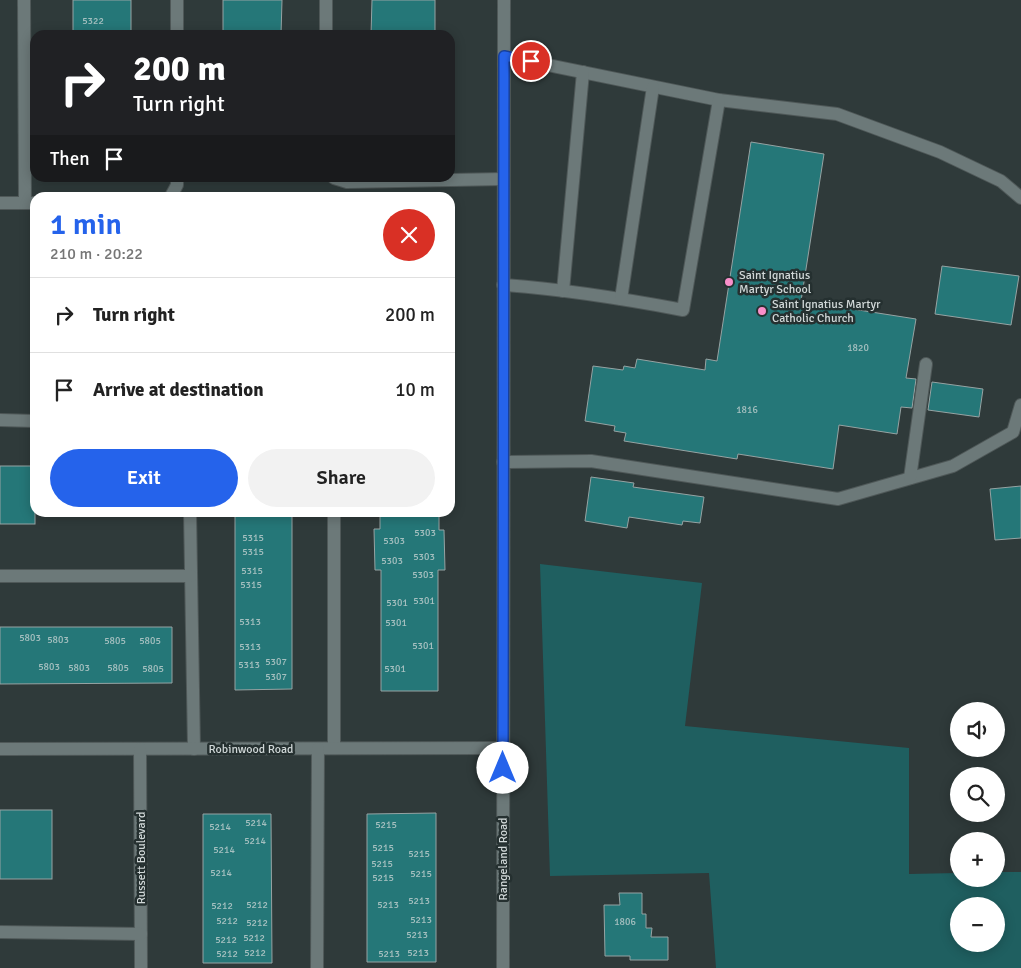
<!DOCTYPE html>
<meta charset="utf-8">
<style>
:root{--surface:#fff;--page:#f2f2f2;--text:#222;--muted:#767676;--line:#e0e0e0;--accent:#2563eb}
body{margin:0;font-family:Signika,sans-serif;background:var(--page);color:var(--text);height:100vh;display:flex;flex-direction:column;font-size:19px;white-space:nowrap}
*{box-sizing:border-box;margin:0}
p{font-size:16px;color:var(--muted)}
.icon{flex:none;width:28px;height:28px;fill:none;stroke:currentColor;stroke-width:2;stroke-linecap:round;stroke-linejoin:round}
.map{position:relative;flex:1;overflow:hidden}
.panel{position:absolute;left:30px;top:192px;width:425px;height:325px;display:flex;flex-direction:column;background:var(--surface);border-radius:15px;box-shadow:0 2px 12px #0003}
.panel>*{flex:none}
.hud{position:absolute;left:30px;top:30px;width:425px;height:152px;border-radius:15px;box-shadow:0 2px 12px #0003;background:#202124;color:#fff;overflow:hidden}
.controls{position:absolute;left:950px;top:702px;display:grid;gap:10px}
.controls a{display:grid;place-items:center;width:55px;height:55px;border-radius:50%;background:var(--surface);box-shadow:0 2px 12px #0003;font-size:25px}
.pin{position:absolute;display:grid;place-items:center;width:42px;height:42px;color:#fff;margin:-21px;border:2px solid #fff;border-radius:50%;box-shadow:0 1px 5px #0007}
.me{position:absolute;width:55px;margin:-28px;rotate:0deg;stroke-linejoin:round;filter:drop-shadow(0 0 4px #0008)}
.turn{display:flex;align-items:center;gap:18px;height:105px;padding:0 20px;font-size:22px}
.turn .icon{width:65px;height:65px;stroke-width:2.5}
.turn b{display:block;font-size:35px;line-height:42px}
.then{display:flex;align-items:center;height:48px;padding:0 20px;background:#0003;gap:10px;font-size:19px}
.round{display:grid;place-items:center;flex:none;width:52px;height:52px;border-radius:26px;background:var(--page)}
.summary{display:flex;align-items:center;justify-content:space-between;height:85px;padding:0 20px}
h1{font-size:30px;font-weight:600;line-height:38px;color:var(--accent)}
.cta{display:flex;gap:10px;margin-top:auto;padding:10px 20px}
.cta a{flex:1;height:58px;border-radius:30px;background:var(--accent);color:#fff;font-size:20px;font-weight:600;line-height:58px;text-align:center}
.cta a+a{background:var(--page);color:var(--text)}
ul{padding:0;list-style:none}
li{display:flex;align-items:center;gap:15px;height:75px;padding:0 20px;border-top:1px solid var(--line)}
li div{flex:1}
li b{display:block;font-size:19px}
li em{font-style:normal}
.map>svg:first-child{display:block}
</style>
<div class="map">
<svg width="1021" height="968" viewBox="0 0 1021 968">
<rect width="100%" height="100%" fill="#2f3a3a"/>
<path fill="#1f5f60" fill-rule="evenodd" d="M 540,564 L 702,583 L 685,726 L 909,748 L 909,874 L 959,873 L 959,879 L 996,879 L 996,872 L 1021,872 L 1021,968 L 716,968 L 709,873 L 550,876 ZM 959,906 L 996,906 L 996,944 L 959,944 Z"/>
<g fill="#257778" stroke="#96a3a3">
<rect x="73" y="0" width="58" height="35"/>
<polygon points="223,0 282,0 281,35 223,35"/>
<polygon points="372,0 435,0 435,35 371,35"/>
<polygon points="751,142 824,154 801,301 916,319 906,378 916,379 912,408 901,407 897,434 839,425 833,469 738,454 737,459 624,441 626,433 614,431 615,426 585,421 593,366 623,370 624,366 635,368 637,359 705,370 706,359 717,361"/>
<polygon points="942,266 1019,276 1011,325 935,314"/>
<polygon points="932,382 983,389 979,417 928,410"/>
<rect x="0" y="466" width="35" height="58"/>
<polygon points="591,477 634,483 633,487 704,497 700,523 683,521 682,525 629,517 627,528 585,521"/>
<polygon points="1021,486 1021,538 995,540 990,489"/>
<polygon points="235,512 292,512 292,689 235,690"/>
<polygon points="380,512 439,512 439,530 444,530 445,570 438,570 438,691 381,691 381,570 375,570 374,529 380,529"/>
<polygon points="0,627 172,627 172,683 0,684"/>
<rect x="0" y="810" width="52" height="69"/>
<polygon points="436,813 436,962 367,962 367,814"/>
<polygon points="203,814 271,814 272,963 203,963"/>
<polygon points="619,893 642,893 642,914 646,914 646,928 652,928 651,937 668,937 668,960 630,960 630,956 605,956 604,905 620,905"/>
</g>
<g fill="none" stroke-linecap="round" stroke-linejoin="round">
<g stroke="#4f5858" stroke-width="14">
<g id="minor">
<polyline points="24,0 25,203"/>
<polyline points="326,0 326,35"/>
<polyline points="177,35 177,0"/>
<polyline points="504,56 719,100 837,114 940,152 1001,181 1021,198"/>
<polyline points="334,178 347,182 503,179"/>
<polyline points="170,198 177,185 177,178"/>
<polyline points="0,203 35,203"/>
<path d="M 503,285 C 564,289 624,299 683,310 L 719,100"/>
<polyline points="563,291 583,72"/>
<polyline points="621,299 653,87"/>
<polyline points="0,420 35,421"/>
<polyline points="503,462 591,461 838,499 953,466 1013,432 1021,405"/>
<polyline points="910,478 926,364"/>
<polyline points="190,512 194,749"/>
<polyline points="334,512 334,748"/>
<polyline points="0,576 191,576"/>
<polyline points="0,749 503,748"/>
<polyline points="140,749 141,968"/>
<polyline points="0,932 141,934"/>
<polyline points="317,968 318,749"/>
<polyline points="503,968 504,0"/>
</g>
</g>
<use href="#minor" stroke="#6c7979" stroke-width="12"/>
</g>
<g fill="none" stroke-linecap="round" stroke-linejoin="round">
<g stroke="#184099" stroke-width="12">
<polyline id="route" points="503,768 504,56 531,61"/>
</g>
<use href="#route" stroke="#2563eb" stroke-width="9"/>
</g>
<g fill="#f98fca" stroke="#253030" stroke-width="2">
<circle cx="729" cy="282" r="5"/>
<circle cx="762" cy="311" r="5"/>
</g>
<g text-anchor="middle" stroke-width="5" stroke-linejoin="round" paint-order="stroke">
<g font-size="10" fill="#a6c0c0">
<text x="93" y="24">5322</text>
<text x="858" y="351">1820</text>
<text x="747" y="413">1816</text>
<text x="425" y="536">5303</text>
<text x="253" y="541">5315</text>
<text x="394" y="544">5303</text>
<text x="253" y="555">5315</text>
<text x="424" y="560">5303</text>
<text x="392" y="564">5303</text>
<text x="252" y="574">5315</text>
<text x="423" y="578">5303</text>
<text x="251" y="588">5315</text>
<text x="424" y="604">5301</text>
<text x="397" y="606">5301</text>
<text x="250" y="625">5313</text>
<text x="396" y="626">5301</text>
<text x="30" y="641">5803</text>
<text x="58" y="643">5803</text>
<text x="115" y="644">5805</text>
<text x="150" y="644">5805</text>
<text x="423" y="649">5301</text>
<text x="250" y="650">5313</text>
<text x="276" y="665">5307</text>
<text x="249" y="668">5313</text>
<text x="49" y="670">5803</text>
<text x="79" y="671">5803</text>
<text x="118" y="671">5805</text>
<text x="153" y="672">5805</text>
<text x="395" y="672">5301</text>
<text x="276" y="680">5307</text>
<text x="256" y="826">5214</text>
<text x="386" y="828">5215</text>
<text x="220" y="830">5214</text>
<text x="255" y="844">5214</text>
<text x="383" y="851">5215</text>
<text x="224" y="853">5214</text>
<text x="419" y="857">5215</text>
<text x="382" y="867">5215</text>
<text x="221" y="876">5214</text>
<text x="421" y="877">5215</text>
<text x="383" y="881">5215</text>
<text x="419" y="904">5213</text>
<text x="257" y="908">5212</text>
<text x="388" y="908">5213</text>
<text x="222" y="909">5212</text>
<text x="421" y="923">5213</text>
<text x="227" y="924">5212</text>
<text x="625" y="925">1806</text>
<text x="257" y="926">5212</text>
<text x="417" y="938">5213</text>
<text x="254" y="941">5212</text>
<text x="226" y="943">5212</text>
<text x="255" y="956">5212</text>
<text x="418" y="956">5213</text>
<text x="227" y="957">5212</text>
<text x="389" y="957">5213</text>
</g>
<g font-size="12" fill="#d1d8d8" stroke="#253030" text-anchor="start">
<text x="739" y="279">Saint Ignatius<tspan x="739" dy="14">Martyr School</tspan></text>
<text x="772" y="308">Saint Ignatius Martyr<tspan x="772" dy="14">Catholic Church</tspan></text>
</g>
<g font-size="12" fill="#d1d8d8" stroke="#253030">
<text x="251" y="753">Robinwood Road</text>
<text transform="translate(141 858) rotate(-90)" y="4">Russett Boulevard</text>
<text transform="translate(503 859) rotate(-90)" y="4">Rangeland Road</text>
</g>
</g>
</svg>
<div class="controls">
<a><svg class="icon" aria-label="sound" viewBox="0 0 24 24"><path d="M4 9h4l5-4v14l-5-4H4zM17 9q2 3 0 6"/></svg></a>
<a><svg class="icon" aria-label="search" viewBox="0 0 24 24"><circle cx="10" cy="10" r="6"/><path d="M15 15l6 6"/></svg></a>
<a>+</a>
<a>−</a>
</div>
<div class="pin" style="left:531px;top:61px;background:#d93025"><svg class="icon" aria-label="arrive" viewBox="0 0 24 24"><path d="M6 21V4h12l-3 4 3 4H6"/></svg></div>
<svg class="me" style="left:503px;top:768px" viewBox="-20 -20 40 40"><circle r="19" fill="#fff"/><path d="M0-13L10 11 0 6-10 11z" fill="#2563eb"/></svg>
<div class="hud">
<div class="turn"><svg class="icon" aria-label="right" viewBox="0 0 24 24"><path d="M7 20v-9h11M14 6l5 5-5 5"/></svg><div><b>200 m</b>Turn right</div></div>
<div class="then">Then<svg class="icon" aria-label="arrive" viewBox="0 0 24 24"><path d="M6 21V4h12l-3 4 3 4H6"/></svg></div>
</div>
<section class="panel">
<div class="summary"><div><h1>1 min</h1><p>210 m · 20:22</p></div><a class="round" style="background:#d93025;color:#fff"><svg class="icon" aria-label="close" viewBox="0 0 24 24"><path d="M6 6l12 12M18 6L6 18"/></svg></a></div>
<ul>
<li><svg class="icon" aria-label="right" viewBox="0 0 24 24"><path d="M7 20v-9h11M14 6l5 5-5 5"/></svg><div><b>Turn right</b></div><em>200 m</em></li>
<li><svg class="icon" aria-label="arrive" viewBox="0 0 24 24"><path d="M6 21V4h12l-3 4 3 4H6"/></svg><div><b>Arrive at destination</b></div><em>10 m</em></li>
</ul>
<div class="cta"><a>Exit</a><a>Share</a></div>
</section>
</div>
